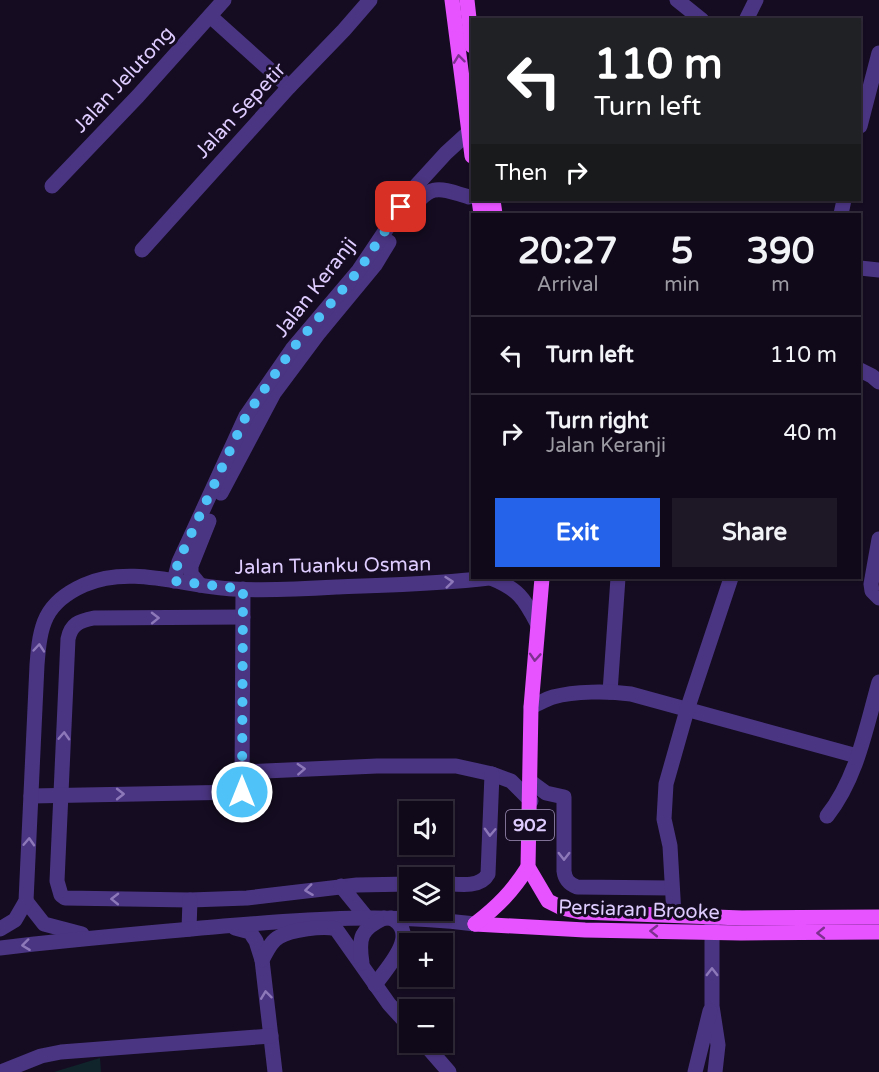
<!DOCTYPE html>
<meta charset="utf-8">
<style>
:root{--surface:#100919;--page:#1e1726;--text:#f1f3f6;--muted:#9c9aa2;--line:#302a38;--accent:#2563eb}
body{margin:0;font-family:"Varela Round",sans-serif;background:var(--page);color:var(--text);height:100vh;display:flex;flex-direction:column;font-size:22px;white-space:nowrap}
*{box-sizing:border-box;margin:0}
p{font-size:20px;color:var(--muted)}
.icon{flex:none;width:33px;height:33px;fill:none;stroke:currentColor;stroke-width:2;stroke-linecap:round;stroke-linejoin:round}
.map{position:relative;flex:1;overflow:hidden}
.drawer{position:absolute;left:471px;top:213px;width:390px;height:366px;display:flex;flex-direction:column;background:var(--surface);border-radius:0px;box-shadow:0 2px 4px #0004,0 0 0 2px var(--line)}
.drawer>*{flex:none}
.hud{position:absolute;left:471px;top:18px;width:390px;height:183px;border-radius:0px;box-shadow:0 2px 4px #0004,0 0 0 2px var(--line);background:#202124;color:#fff;overflow:hidden}
.tools{position:absolute;left:399px;top:801px;display:grid;gap:12px}
.tools a{display:grid;place-items:center;width:54px;height:54px;border-radius:0px;background:var(--surface);box-shadow:0 2px 4px #0004,0 0 0 2px var(--line);font-size:30px}
.pin{position:absolute;display:grid;place-items:center;width:51px;height:51px;color:#fff;margin:-26px;border-radius:12px;box-shadow:0 3px 9px #0006}
.me{position:absolute;width:66px;margin:-33px;rotate:0deg;stroke-linejoin:round;filter:drop-shadow(0 0 4px #0008)}
.turn{display:flex;align-items:center;gap:21px;height:126px;padding:0 24px;font-size:27px}
.turn .icon{width:78px;height:78px;stroke-width:2.5}
.turn b{display:block;font-size:42px;line-height:51px}
.then{display:flex;align-items:center;height:57px;padding:0 24px;background:#0003;gap:12px;font-size:22px}
.eta{display:flex;justify-content:space-evenly;align-items:center;height:102px;text-align:center}
.eta b{font-size:36px;font-weight:700;line-height:42px}
.cta{display:flex;gap:12px;margin-top:auto;padding:12px 24px}
.cta a{flex:1;height:69px;border-radius:0px;background:var(--accent);color:#fff;font-size:24px;font-weight:700;line-height:69px;text-align:center}
.cta a+a{background:var(--page);color:var(--text)}
ul{padding:0;list-style:none}
li{display:flex;align-items:center;gap:18px;height:78px;padding:0 24px;border-top:2px solid var(--line)}
li div{flex:1}
li b{display:block;font-size:22px}
li em{font-style:normal}
.map>svg:first-child{display:block}
</style>
<div class="map">
<svg width="879" height="1072" viewBox="0 0 879 1072">
<rect width="100%" height="100%" fill="#150c21"/>
<polygon fill="#0f252b" points="100,1058 101,1072 54,1072"/>
<g fill="none" stroke-linecap="round" stroke-linejoin="round">
<g stroke="#4a3582" stroke-width="15">
<polyline points="677,0 702,20"/>
<polyline points="210,16 289,87"/>
<polyline points="746,20 756,0"/>
<polyline points="860,126 879,53"/>
<polyline points="52,186 138,96 224,0"/>
<path d="M 409,213 C 430,183 437,187 469,197 L 472,196"/>
<polyline points="841,214 844,200"/>
<polyline points="142,250 289,87 344,30 370,0"/>
<polyline points="860,268 879,270"/>
<polyline points="860,370 872,376 879,382"/>
<polyline points="221,493 274,393 318,334 375,265 389,242"/>
<polyline points="879,539 871,584 872,591 879,598"/>
<path d="M 491,578 C 518,589 524,598 537,623"/>
<polyline points="174,581 179,562 246,416 293,348 359,270 414,188 446,153 469,132"/>
<polyline points="200,585 191,574 191,566 209,521"/>
<path d="M 243,617 L 94,618 C 79,621 71,624 68,639 L 57,881 L 61,895 L 65,898 L 190,900 L 247,898 L 357,885 L 410,884"/>
<polyline points="610,692 618,578"/>
<path d="M 531,707 C 538,704 546,699 553,697 C 575,691 608,691 631,694 L 857,756"/>
<polyline points="242,772 377,766 456,766 492,774 511,781 531,801"/>
<path d="M 531,782 L 546,793 L 564,797 L 564,871 C 565,880 569,884 577,887 L 671,888"/>
<polyline points="31,796 242,792 243,589"/>
<path d="M 827,816 C 857,778 866,728 879,682"/>
<path d="M 442,883 C 456,884 480,889 488,874 L 492,774"/>
<polyline points="341,886 367,918"/>
<polyline points="26,901 44,924 82,934"/>
<polyline points="674,915 670,846 664,819 666,784 687,710 731,578"/>
<polyline points="712,920 712,1006 718,1045 715,1072"/>
<polyline points="235,928 250,932 256,941 262,960 275,1072"/>
<path d="M 0,929 L 15,920 L 26,901 L 37,665 C 40,625 44,603 84,585 C 131,564 186,587 233,589 C 269,591 303,589 338,587 C 389,585 439,584 489,578"/>
<polyline points="189,929 190,900"/>
<path d="M 0,948 C 74,939 149,933 224,926 C 310,919 389,913 475,924"/>
<path d="M 262,960 C 267,951 271,941 279,937 C 290,930 324,925 336,929 L 389,1004 L 410,1027"/>
<path d="M 362,963 C 358,937 361,929 384,918"/>
<path d="M 375,985 C 387,967 421,934 391,918"/>
<polyline points="423,1042 449,1072"/>
<polyline points="1,1072 41,1056 61,1052 271,1036"/>
<polyline points="695,1072 710,1011"/>
</g>
<g stroke="#e753ff" stroke-width="15">
<polyline points="452,0 472,156"/>
<polyline points="467,0 472,46"/>
<polyline points="479,200 481,214"/>
<polyline points="493,200 495,214"/>
<polyline points="542,578 531,707 528,867 548,901 562,908 580,912 742,918 879,917"/>
<polyline points="475,924 585,930 741,933 879,932"/>
<path d="M 475,924 C 498,906 512,892 528,867"/>
</g>
</g>
<defs><path id="oneway-chevron" d="M-2-3.5L2.5 0L-2 3.5" fill="none" stroke-width="1.6" stroke-linecap="round" stroke-linejoin="round" transform="scale(1.5)"/></defs>
<g stroke="#7e3090">
<use href="#oneway-chevron" transform="translate(459 59) rotate(-97)"/>
<use href="#oneway-chevron" transform="translate(535 657) rotate(94)"/>
<use href="#oneway-chevron" transform="translate(654 931) rotate(-179)"/>
<use href="#oneway-chevron" transform="translate(821 933) rotate(179)"/>
</g>
<g stroke="#8d79ba">
<use href="#oneway-chevron" transform="translate(449 582) rotate(-6)"/>
<use href="#oneway-chevron" transform="translate(155 618) rotate(-1)"/>
<use href="#oneway-chevron" transform="translate(39 648) rotate(-85)"/>
<use href="#oneway-chevron" transform="translate(64 736) rotate(-87)"/>
<use href="#oneway-chevron" transform="translate(301 769) rotate(-3)"/>
<use href="#oneway-chevron" transform="translate(120 794)"/>
<use href="#oneway-chevron" transform="translate(490 832) rotate(92)"/>
<use href="#oneway-chevron" transform="translate(29 842) rotate(-87)"/>
<use href="#oneway-chevron" transform="translate(564 856) rotate(90)"/>
<use href="#oneway-chevron" transform="translate(309 890) rotate(173)"/>
<use href="#oneway-chevron" transform="translate(115 899) rotate(-179)"/>
<use href="#oneway-chevron" transform="translate(26 945) rotate(173)"/>
<use href="#oneway-chevron" transform="translate(712 972) rotate(-90)"/>
<use href="#oneway-chevron" transform="translate(266 995) rotate(-97)"/>
</g>
<g fill="none" stroke-linecap="round" stroke-linejoin="round">
<polyline stroke="#4fc3f7" stroke-width="10" stroke-dasharray="0 18" points="242,792 243,589 174,581 178,562 246,416 293,348 359,270 401,207"/>
</g>
<g text-anchor="middle" stroke-width="6" stroke-linejoin="round" paint-order="stroke">
<rect fill="#150c21" stroke="#a292bc" stroke-width="1.5" x="506" y="810" width="48" height="30" rx="4.5"/>
<g font-size="18" font-weight="bold" fill="#deccff">
<text x="530" y="831">902</text>
</g>
<g font-size="20" fill="#deccff" stroke="#150c21">
<text transform="translate(123 79) rotate(-47)" y="7">Jalan Jelutong</text>
<text transform="translate(240 110) rotate(-47)" y="7">Jalan Sepetir</text>
<text transform="translate(315 287) rotate(-52)" y="7">Jalan Keranji</text>
<text transform="translate(333 565) rotate(-1)" y="7">Jalan Tuanku Osman</text>
<text transform="translate(639 909) rotate(2)" y="7">Persiaran Brooke</text>
</g>
</g>
</svg>
<div class="tools">
<a><svg class="icon" aria-label="sound" viewBox="0 0 24 24"><path d="M4 9h4l5-4v14l-5-4H4zM17 9q2 3 0 6"/></svg></a>
<a><svg class="icon" aria-label="layers" viewBox="0 0 24 24"><path d="M12 4l9 5-9 5-9-5zM3 14l9 5 9-5"/></svg></a>
<a>+</a>
<a>−</a>
</div>
<div class="pin" style="left:401px;top:207px;background:#d93025"><svg class="icon" aria-label="arrive" viewBox="0 0 24 24"><path d="M6 21V4h12l-3 4 3 4H6"/></svg></div>
<svg class="me" style="left:242px;top:792px" viewBox="-20 -20 40 40"><circle r="17" fill="#4fc3f7" stroke="#fff" stroke-width="3"/><path d="M0-11L8 9 0 5-8 9z" fill="#fff"/></svg>
<div class="hud">
<div class="turn"><svg class="icon" aria-label="left" viewBox="0 0 24 24"><path d="M17 20v-9H6M10 6l-5 5 5 5"/></svg><div><b>110 m</b>Turn left</div></div>
<div class="then">Then<svg class="icon" aria-label="right" viewBox="0 0 24 24"><path d="M7 20v-9h11M14 6l5 5-5 5"/></svg></div>
</div>
<section class="drawer">
<div class="eta">
<div><b>20:27</b><p>Arrival</p></div>
<div><b>5</b><p>min</p></div>
<div><b>390</b><p>m</p></div>
</div>
<ul>
<li><svg class="icon" aria-label="left" viewBox="0 0 24 24"><path d="M17 20v-9H6M10 6l-5 5 5 5"/></svg><div><b>Turn left</b></div><em>110 m</em></li>
<li><svg class="icon" aria-label="right" viewBox="0 0 24 24"><path d="M7 20v-9h11M14 6l5 5-5 5"/></svg><div><b>Turn right</b><p>Jalan Keranji</p></div><em>40 m</em></li>
</ul>
<div class="cta"><a>Exit</a><a>Share</a></div>
</section>
</div>
